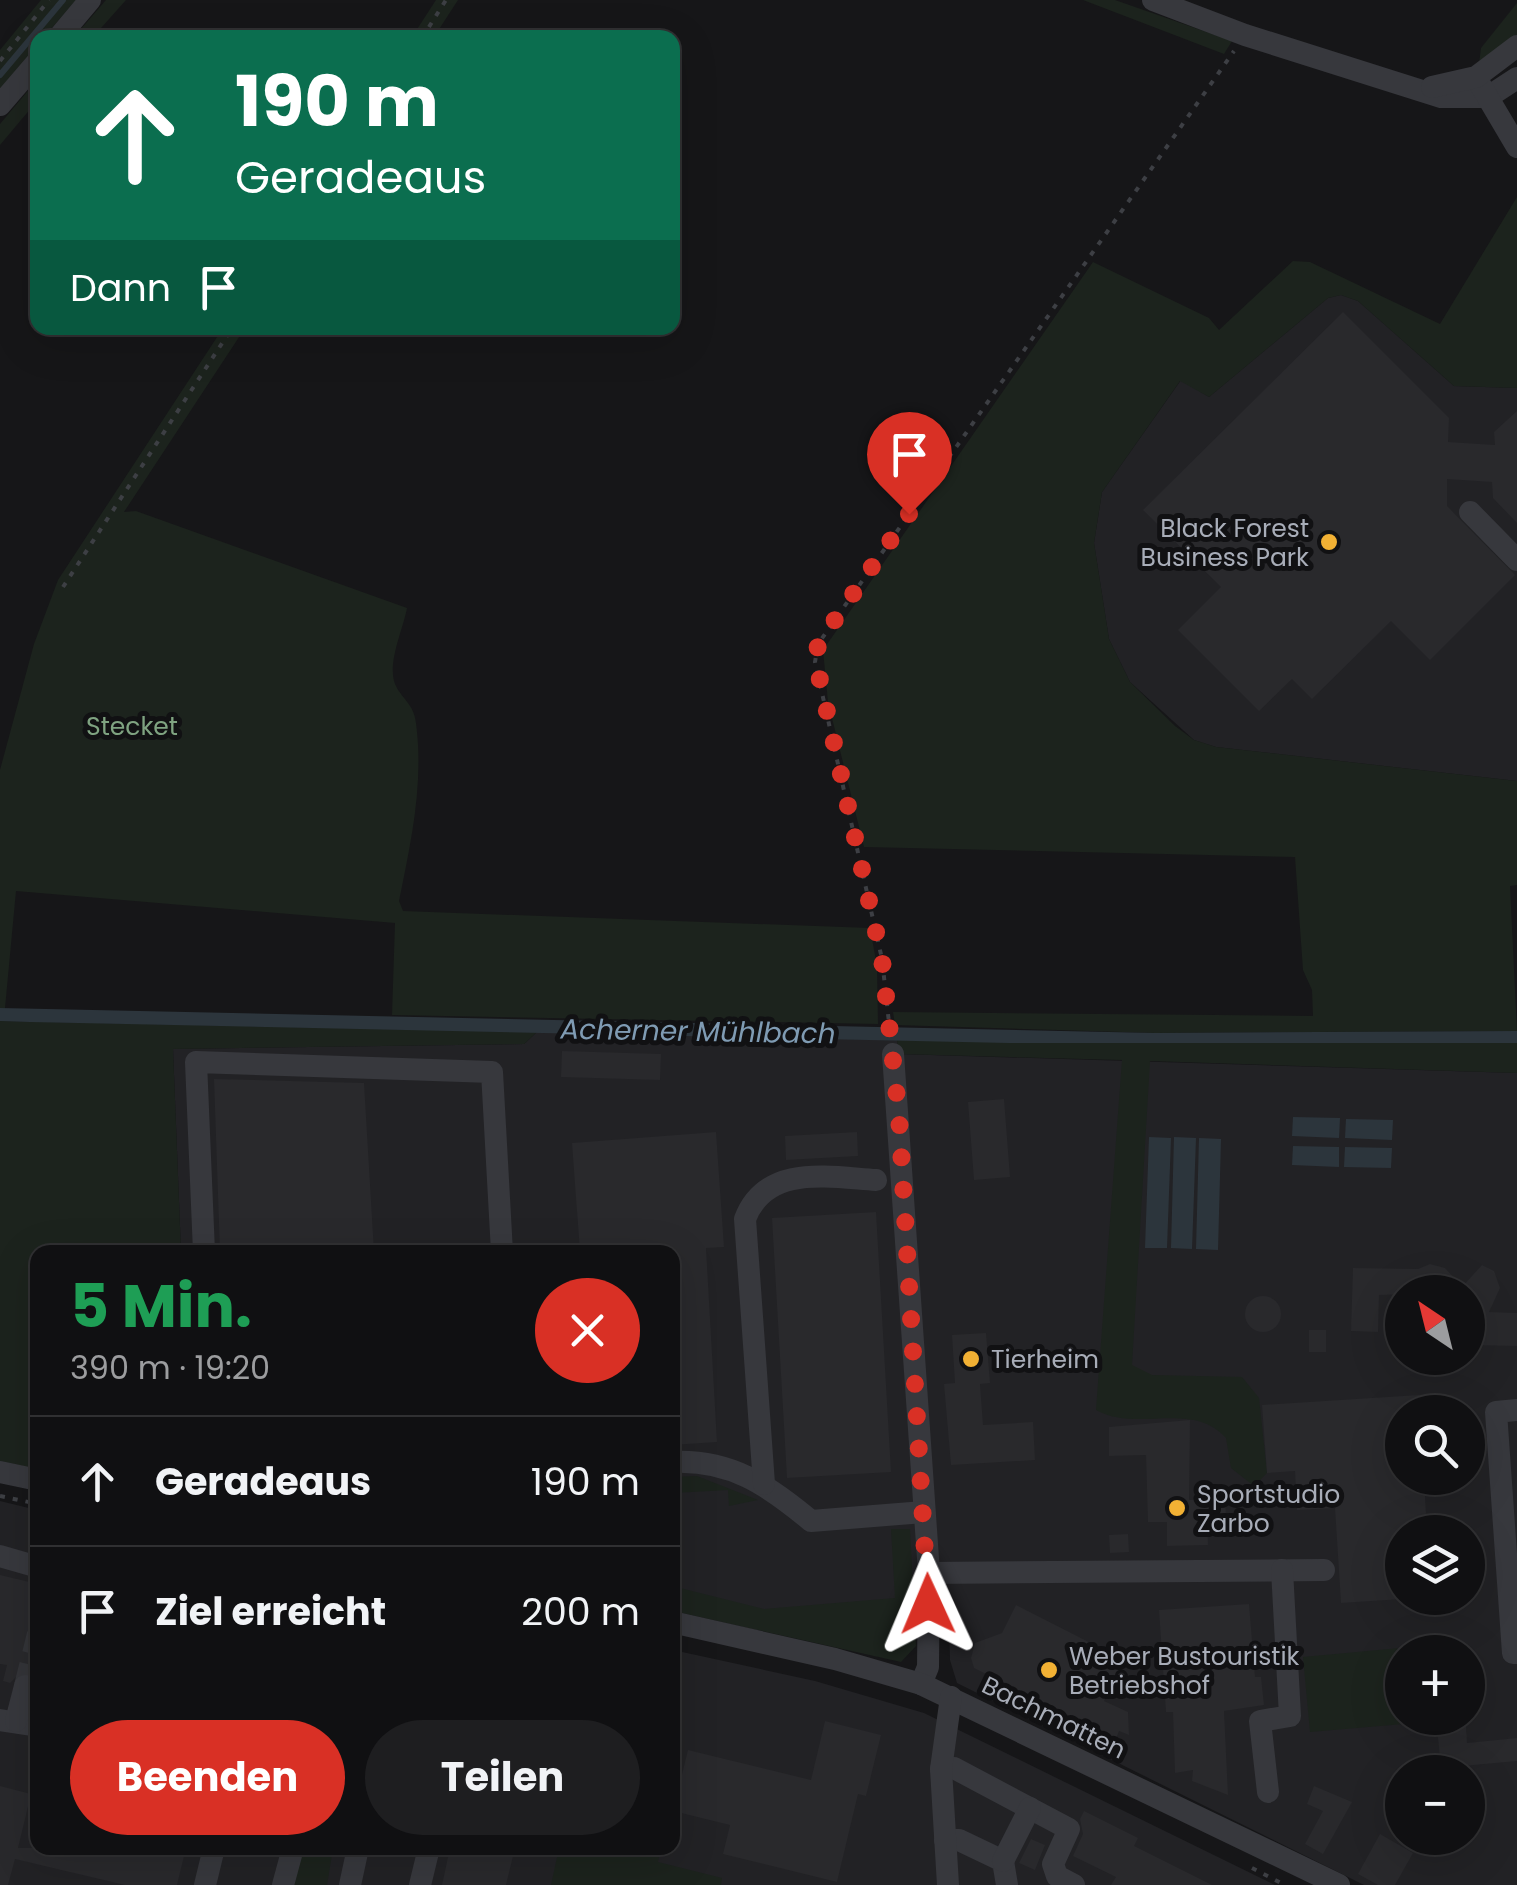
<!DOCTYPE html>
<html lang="de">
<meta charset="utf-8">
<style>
:root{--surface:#101012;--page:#1e1e20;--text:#f1f3f6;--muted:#9c9d9f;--line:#303032;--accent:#d93025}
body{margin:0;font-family:Poppins,sans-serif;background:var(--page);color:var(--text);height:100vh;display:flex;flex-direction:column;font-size:38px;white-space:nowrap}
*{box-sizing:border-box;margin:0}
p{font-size:32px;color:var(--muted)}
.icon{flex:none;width:55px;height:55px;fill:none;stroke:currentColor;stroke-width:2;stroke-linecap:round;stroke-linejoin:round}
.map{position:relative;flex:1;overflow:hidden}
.side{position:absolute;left:30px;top:1245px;width:650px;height:610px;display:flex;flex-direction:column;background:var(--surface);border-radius:20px;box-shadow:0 10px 40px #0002,0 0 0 2px var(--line)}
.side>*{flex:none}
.hud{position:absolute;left:30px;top:30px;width:650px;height:305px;border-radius:20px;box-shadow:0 10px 40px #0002,0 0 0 2px var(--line);background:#0b6e4f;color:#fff;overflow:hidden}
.needle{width:65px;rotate:325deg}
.tools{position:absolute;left:1385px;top:1275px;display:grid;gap:20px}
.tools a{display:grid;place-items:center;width:100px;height:100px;border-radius:50%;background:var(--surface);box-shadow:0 10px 40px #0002,0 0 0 2px var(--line);font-size:50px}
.pin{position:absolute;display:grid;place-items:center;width:85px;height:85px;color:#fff;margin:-102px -42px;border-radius:50% 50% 50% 0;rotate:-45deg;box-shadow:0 0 10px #0007}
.pin .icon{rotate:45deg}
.me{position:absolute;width:110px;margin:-55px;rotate:359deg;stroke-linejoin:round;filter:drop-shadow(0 0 8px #0008)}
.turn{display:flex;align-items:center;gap:35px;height:210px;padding:0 40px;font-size:45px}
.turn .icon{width:130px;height:130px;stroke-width:2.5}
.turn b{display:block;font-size:70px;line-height:85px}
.then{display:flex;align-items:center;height:95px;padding:0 40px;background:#0003;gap:20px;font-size:38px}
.round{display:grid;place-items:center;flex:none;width:105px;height:105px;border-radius:52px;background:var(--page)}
.headline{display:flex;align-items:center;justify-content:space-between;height:170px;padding:0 40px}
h1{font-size:60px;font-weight:700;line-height:75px;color:#1e9e55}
.button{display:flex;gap:20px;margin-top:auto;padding:20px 40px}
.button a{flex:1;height:115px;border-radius:60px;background:var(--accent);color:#fff;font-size:40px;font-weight:700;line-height:115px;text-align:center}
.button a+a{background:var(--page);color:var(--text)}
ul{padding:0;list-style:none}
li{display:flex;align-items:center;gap:30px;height:130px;padding:0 40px;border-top:2px solid var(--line)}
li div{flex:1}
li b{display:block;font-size:38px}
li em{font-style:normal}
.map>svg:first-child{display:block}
</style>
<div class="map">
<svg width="1517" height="1885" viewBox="0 0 1517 1885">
<rect width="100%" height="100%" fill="#161618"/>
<g fill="#222225" fill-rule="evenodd">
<polygon points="1341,295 1358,301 1454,386 1517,388 1517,781 1216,747 1194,740 1130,682 1109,639 1094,543 1102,492 1181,380 1209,397 1328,298"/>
<path d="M 537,1032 L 897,1040 L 899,1054 L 1517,1073 L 1517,1885 L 1364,1885 L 957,1683 L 950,1660 L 949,1627 L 756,1630 L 673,1610 L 672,1252 L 181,1252 L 173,1049 L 524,1044 ZM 1402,1292 L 1468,1292 L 1468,1358 L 1402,1358 ZM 1402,1412 L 1468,1412 L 1468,1478 L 1402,1478 ZM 1402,1532 L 1468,1532 L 1468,1598 L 1402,1598 ZM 1402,1652 L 1468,1652 L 1468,1718 L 1402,1718 ZM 1402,1772 L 1468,1772 L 1468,1838 L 1402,1838 Z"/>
<polygon points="0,1501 37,1510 38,1848 672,1848 673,1650 815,1681 924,1713 1275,1885 0,1885"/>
</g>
<g fill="#1c231d">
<polygon points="41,0 76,0 44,37 38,38 37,46 0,91 0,50"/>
<polygon points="106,0 126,0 93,37 74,37"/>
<polygon points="436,0 458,0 434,37 412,37"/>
<polygon points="1083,0 1115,0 1232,41 1224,54"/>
<polygon points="1517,3 1517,36 1479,64 1481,48"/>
<polygon points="37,80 37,101 0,145 0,124"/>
<polygon points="1517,197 1517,388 1454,386 1358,301 1341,295 1328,298 1209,397 1180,381 1102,492 1094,543 1109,639 1130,682 1175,726 1194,740 1216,747 1517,781 1517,885 1510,886 1517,1031 1155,1033 895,1025 893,1012 1313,1016 1312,990 1303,970 1295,857 864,847 828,702 823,650 1093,262 1209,318 1219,330 1293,261 1310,262 1440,324"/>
<path d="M 223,328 L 245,328 L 124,512 L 136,511 L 407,608 C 403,630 387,663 395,684 C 401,698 414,704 416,723 C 424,784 411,842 399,901 L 403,911 L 870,928 L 877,966 L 878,1024 L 392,1015 L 395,923 L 16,891 L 5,1008 L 0,1008 L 0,770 L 34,644 L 58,580 Z"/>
<polygon points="0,1021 537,1032 524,1044 173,1049 181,1252 38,1252 37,1469 0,1461"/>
<path d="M 897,1040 L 1517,1043 L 1517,1073 L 1150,1061 L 1132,1365 L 1152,1375 L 1242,1377 L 1259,1398 L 1267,1473 L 1254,1486 L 1231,1468 L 1226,1438 C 1192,1400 1137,1433 1096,1410 L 1122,1060 L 899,1054 Z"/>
<polygon points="697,1476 758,1500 729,1506 728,1490 673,1493 673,1477"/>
<polygon points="891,1529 910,1529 916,1646 901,1662 673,1611 672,1586 764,1609 895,1598"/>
<polygon points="1443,1644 1444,1652 1402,1652 1402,1718 1450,1720 1310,1732 1303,1657"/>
<polygon points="301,1848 333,1848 327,1885 292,1885"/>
<polygon points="559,1848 661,1848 658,1862 722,1878 721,1885 551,1885"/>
</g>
<g fill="#2c353c">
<polygon points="0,1008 1155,1033 1517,1031 1517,1043 1009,1043 30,1022 0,1021"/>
<polygon points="1293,1117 1340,1118 1339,1138 1292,1136"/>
<polygon points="1346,1119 1393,1120 1392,1140 1345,1138"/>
<polygon points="1149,1137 1171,1138 1167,1248 1145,1248"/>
<polygon points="1174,1137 1196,1138 1192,1249 1171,1248"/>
<polygon points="1199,1138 1221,1139 1218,1250 1196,1249"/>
<polygon points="1293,1146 1339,1147 1339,1167 1292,1165"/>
<polygon points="1345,1147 1392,1148 1391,1168 1344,1167"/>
</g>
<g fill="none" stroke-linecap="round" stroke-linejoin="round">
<polyline stroke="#2c353c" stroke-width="6" points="0,75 63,0"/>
</g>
<g fill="#29292c">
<polygon points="1343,312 1449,418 1448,442 1495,445 1494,432 1517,411 1517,523 1493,498 1492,482 1447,479 1447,506 1515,575 1430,660 1391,621 1312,699 1292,679 1259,711 1178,630 1221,587 1143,510"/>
<polygon points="562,1051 661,1054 660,1080 561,1077"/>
<polygon points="214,1079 364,1083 374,1252 220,1252"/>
<polygon points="1004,1099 1010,1177 974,1180 968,1102"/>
<polygon points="716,1132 724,1247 706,1248 717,1442 672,1445 672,1251 580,1252 572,1143"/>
<polygon points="857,1132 858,1156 786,1160 785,1136"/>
<polygon points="876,1212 891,1472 787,1478 772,1218"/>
<polygon points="1430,1264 1445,1268 1462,1287 1482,1265 1494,1271 1500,1288 1489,1312 1517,1313 1517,1346 1469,1345 1471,1292 1379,1295 1378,1332 1351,1331 1353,1268 1418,1269"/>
<circle cx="1263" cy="1314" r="18"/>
<rect x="1309" y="1330" width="17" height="22"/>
<polygon points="986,1333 990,1383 980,1384 983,1425 1033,1422 1035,1460 951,1465 944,1384 955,1383 952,1335"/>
<polygon points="1419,1395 1420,1412 1402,1412 1402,1478 1424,1478 1427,1532 1402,1532 1402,1599 1341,1603 1335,1508 1297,1510 1295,1471 1267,1473 1262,1405"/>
<polygon points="1190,1420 1189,1500 1225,1499 1226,1517 1207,1518 1208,1545 1167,1546 1167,1522 1148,1522 1146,1455 1109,1456 1109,1427"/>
<polygon points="1128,1534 1129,1552 1110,1553 1109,1535"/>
<polygon points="0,1575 38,1584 38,1678 22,1671 10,1683 3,1681 7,1665 0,1664"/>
<polygon points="1249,1604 1255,1677 1261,1677 1264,1705 1224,1711 1228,1795 1192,1781 1193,1770 1175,1773 1173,1712 1166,1712 1159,1610"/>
<polygon points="1016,1605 1126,1661 1104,1701 1128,1712 1129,1735 1119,1731 1116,1739 974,1668 971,1658 975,1643 1002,1633"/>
<polygon points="825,1721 881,1735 866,1796 858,1794 837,1882 723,1854 730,1825 673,1811 688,1750 811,1780"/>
<polygon points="1466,1725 1467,1743 1517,1738 1517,1761 1441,1768 1437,1727"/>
<polygon points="0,1786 31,1794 18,1848 186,1848 177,1885 125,1885 15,1859 8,1885 0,1885"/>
<polygon points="1314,1786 1352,1802 1323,1854 1305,1844 1323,1811 1307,1804"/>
<polygon points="1084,1811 1138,1838 1134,1846 1212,1885 1111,1885 1116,1877 1073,1856 1083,1834 1080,1819"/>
<polygon points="1380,1834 1413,1853 1395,1885 1378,1885 1358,1874"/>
<polygon points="1031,1839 1045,1845 1035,1870 1019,1863"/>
<polygon points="450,1848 515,1848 506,1885 442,1885"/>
</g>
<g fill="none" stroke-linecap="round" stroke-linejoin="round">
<polyline stroke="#333438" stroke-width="22" stroke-dasharray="22 11" stroke-linecap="butt" points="25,1686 38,1634"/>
<g stroke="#3d3f44" stroke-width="4" stroke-dasharray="5 8" stroke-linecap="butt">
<polyline points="422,38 446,0"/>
<polyline points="0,61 49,0"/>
<polyline points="63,587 232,328"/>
<polyline points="890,1032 882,959 815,662 818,644 1234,51"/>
<polyline points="0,1496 38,1504"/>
<polyline points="1252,1868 1285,1885"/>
</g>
<g stroke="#37383d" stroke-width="22">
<polyline points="1153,0 1245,35 1441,97 1488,97 1517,78"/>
<polyline points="58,38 90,0"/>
<polyline points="1481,86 1517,147"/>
<polyline points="1432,87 1476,77 1517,46"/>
<polyline points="0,105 38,61"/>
<polyline points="1470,512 1517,560"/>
<polyline points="893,1054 929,1573 928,1667 921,1684"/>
<polyline points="204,1252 196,1062 492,1072 502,1252"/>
<polyline points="1517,1410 1496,1412 1513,1653 1517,1653"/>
<path d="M 672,1462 C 730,1459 768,1485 811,1521 L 924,1512"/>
<polyline points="0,1472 38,1480"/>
<path d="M 764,1484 L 745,1219 C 766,1164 828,1177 876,1180"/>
<polyline points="0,1556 38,1567"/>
<polyline points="929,1573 1324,1570"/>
<polyline points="672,1622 835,1659 921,1684 1339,1885"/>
<polyline points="0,1720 38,1726"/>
<polyline points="16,1721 25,1686"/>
<polyline points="941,1769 954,1768 1069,1829 1053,1864 1057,1876 1074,1885"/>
<polyline points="1268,1792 1260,1721 1290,1716 1282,1570"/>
<polyline points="945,1840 959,1840 1003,1861 1007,1885"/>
<polyline points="1003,1861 1030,1808"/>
<polyline points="205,1885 214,1848"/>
<polyline points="283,1885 293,1848"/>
<polyline points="350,1885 358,1848"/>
<polyline points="420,1885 429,1848"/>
<polyline points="948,1885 941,1769 951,1697"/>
</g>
</g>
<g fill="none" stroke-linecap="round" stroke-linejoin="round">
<polyline stroke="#d93025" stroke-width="18" stroke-dasharray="0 32.4" points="909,514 818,644 816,662 882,959 899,1116 928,1604"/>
</g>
<g fill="#f2b134" stroke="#111113" stroke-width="4">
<circle cx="1329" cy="542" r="10"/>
<circle cx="971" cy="1359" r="10"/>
<circle cx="1177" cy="1508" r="10"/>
<circle cx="1049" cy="1670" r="10"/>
</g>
<g text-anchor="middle" stroke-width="10" stroke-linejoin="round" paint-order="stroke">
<g font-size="25" fill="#a8adb8" stroke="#111113" text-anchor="start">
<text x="1309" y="537" text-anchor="end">Black Forest<tspan x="1309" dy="29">Business Park</tspan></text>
<text x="991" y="1368">Tierheim</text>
<text x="1197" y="1503">Sportstudio<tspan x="1197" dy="29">Zarbo</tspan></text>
<text x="1069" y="1665">Weber Bustouristik<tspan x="1069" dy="29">Betriebshof</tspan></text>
</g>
<g font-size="25" fill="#7fa381" stroke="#111113">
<text x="132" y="735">Stecket</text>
</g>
<g font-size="25" fill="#a8adb8" stroke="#111113">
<text transform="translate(1054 1717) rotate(26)" y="9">Bachmatten</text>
</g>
<g font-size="28" font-style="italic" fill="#7f9bb3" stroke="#111113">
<text transform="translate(698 1031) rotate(1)" y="10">Acherner Mühlbach</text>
</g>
</g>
</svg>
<div class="tools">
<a><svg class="needle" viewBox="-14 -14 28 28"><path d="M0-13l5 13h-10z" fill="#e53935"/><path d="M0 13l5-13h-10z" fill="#9c9d9f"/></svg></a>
<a><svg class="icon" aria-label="search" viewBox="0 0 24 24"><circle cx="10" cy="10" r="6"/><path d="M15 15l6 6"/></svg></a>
<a><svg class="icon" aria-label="layers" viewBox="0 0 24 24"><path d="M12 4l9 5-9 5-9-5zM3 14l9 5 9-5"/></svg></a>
<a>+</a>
<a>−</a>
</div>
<div class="pin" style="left:909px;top:514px;background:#d93025"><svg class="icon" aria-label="arrive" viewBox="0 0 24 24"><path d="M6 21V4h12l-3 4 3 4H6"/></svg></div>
<svg class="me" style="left:928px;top:1604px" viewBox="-20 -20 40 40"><path d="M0-17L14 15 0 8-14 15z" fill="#d93025" stroke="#fff" stroke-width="4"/></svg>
<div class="hud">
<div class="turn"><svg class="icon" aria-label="ahead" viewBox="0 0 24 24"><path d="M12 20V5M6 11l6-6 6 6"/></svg><div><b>190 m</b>Geradeaus</div></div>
<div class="then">Dann<svg class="icon" aria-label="arrive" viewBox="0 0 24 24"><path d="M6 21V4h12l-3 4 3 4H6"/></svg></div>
</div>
<section class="side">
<div class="headline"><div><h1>5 Min.</h1><p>390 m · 19:20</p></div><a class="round" style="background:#d93025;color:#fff"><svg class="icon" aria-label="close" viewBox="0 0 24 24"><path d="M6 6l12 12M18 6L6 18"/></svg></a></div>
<ul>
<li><svg class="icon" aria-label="ahead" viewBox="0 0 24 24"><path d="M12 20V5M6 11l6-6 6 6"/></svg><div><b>Geradeaus</b></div><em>190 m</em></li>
<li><svg class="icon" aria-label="arrive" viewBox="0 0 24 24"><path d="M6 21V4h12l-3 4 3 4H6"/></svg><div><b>Ziel erreicht</b></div><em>200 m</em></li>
</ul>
<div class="button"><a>Beenden</a><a>Teilen</a></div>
</section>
</div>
